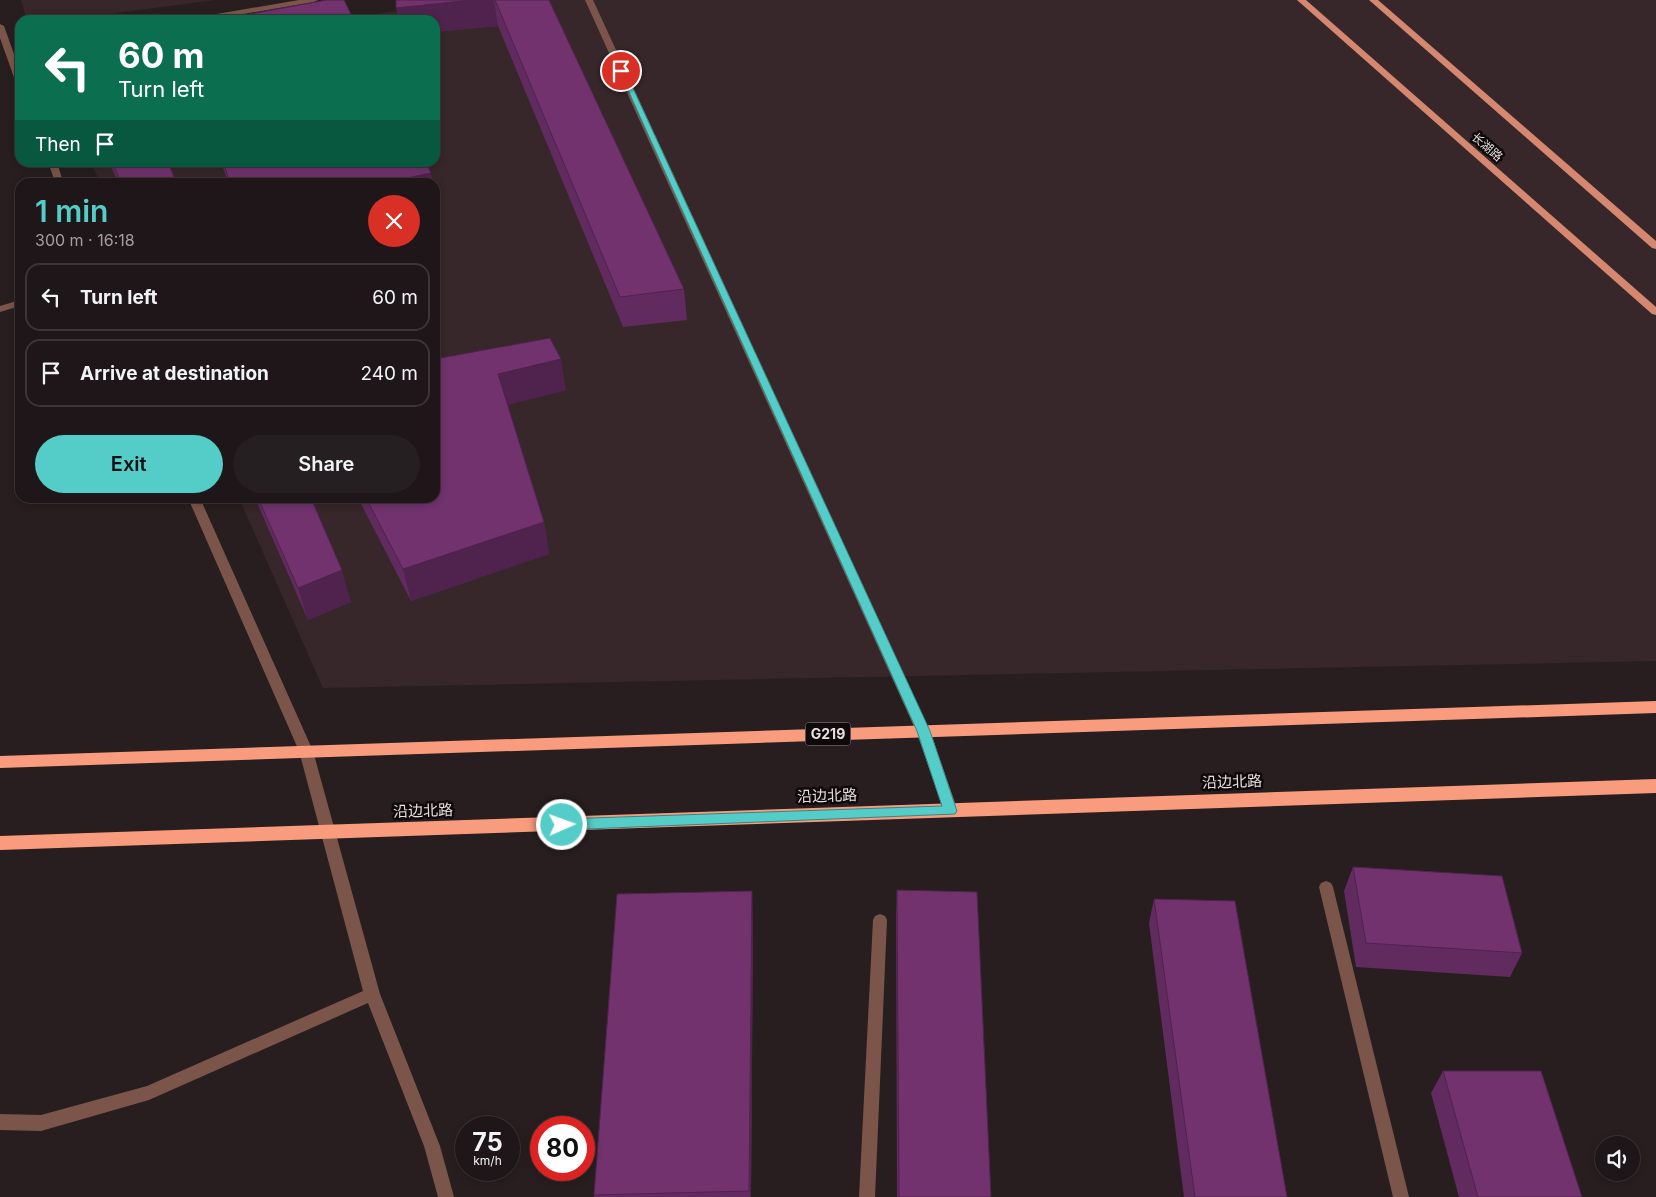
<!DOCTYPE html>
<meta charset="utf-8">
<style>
:root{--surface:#1e1618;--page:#261f21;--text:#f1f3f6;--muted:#a19fa2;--line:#3c3537;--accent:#54cdc8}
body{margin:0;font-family:Inter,"Noto Sans SC",sans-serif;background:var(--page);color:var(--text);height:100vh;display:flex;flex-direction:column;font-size:19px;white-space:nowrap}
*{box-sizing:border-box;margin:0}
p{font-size:16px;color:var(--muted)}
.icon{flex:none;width:28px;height:28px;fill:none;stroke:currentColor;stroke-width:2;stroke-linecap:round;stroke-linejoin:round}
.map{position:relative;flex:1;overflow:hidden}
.details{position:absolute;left:15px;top:178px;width:425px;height:325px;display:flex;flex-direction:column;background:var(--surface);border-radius:15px;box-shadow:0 2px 8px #0003,0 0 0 1px var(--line)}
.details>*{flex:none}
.guide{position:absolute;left:15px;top:15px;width:425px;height:152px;border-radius:15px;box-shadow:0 2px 8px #0003,0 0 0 1px var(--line);background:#0b6e4f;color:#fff;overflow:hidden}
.controls{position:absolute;left:1595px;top:1136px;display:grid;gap:10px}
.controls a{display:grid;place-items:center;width:45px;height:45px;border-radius:50%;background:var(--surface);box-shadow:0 2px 8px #0003,0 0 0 1px var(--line);font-size:25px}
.speed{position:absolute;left:455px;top:1116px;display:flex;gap:10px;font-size:25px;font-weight:700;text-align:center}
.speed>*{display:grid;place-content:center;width:65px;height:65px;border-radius:50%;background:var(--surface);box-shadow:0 2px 8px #0003,0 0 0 1px var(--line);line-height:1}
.speed small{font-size:12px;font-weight:400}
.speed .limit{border:8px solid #d22;background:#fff;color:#111}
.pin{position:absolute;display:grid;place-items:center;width:42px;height:42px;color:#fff;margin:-21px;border:2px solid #fff;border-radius:50%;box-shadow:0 1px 5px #0007}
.me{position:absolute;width:55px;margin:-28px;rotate:88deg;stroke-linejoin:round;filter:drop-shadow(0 0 4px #0008)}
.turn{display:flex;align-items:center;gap:18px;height:105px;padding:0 20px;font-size:22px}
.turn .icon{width:65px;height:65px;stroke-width:2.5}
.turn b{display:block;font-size:35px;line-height:42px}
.then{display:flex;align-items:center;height:48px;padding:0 20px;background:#0003;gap:10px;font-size:19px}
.round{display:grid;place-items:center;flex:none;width:52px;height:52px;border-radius:26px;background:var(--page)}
.overview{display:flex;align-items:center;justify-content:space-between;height:85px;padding:0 20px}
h1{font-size:30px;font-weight:600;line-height:38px;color:var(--accent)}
.cta{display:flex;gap:10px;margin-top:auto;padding:10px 20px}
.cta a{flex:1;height:58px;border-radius:30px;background:var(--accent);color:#111;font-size:20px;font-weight:600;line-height:58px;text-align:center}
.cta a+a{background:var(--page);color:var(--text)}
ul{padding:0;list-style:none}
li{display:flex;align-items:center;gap:15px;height:68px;margin:0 10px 8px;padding:0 10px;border:2px solid var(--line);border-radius:15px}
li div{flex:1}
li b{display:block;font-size:19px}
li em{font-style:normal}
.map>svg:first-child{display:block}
</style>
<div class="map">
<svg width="1656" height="1197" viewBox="0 0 1656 1197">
<rect width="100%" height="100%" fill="#281e20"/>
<g fill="#37262a">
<polygon points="21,0 215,0 64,20 27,20"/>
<polygon points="475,0 1656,0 1656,661 323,688 239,498 435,498 435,182 100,182 91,163 435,162 435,20 332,20"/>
</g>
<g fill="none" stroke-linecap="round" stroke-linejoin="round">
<g fill="#7b5549" fill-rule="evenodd">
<polygon points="299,0 318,0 314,2 208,20 189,20 193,18"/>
<polygon points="585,0 593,0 930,731 958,811 956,815 951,817 946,815 944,811 916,731"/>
<polygon points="0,24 4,26 20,71 20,86 16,83 0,38"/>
<polygon points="48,162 57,162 63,182 55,182"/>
<polygon points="20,300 20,306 0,312 0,306"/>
<polygon points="188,498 200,498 313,751 380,994 440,1146 454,1197 438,1197 424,1146 368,1003 149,1100 41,1131 0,1130 0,1114 41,1115 147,1086 363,991 299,751"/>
<polygon points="1326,881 1331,883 1333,887 1409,1197 1393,1197 1319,887 1321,883"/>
<polygon points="880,914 885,916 887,920 875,1197 859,1197 873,920 875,916"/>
</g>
<g fill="#d5886f" fill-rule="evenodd">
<polygon points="1297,0 1306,0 1656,307 1656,315 1652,314"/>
<polygon points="1369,0 1378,0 1656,241 1656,249 1652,248"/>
</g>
<g fill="#f99c7e" fill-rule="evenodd">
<polygon points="1656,701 1656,713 0,768 0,756"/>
<polygon points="1656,779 1656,793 0,850 0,836"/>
</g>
</g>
<g fill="#612b5f">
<polygon points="396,0 549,0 684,289 687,320 623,327 498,26 435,32 435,20"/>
<polygon points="109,162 168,162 176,182 118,182"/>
<polygon points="221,162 426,162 433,182 228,182"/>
<polygon points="435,359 566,390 507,405 544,522 549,554 411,601 358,498 435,498"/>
<polygon points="255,498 311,498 351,602 308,620"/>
<polygon points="1353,867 1522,953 1510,977 1356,967 1344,891"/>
<polygon points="897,890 991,1197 897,1197 896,914"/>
<polygon points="1154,899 1287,1197 1184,1197 1149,923"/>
<polygon points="753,922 751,1197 594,1197 594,1195"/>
<polygon points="1443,1071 1582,1197 1459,1197 1431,1093"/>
</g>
<g fill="#4f234d">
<polygon points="472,0 494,0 498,26 435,32 435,20 399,20 396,8"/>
<polygon points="431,173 433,182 387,182"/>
<polygon points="435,192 437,203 435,203"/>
<polygon points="561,359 566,390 503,406 498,374"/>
<polygon points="544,522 549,554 411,601 403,569"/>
<polygon points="342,570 351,602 308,620 298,588"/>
<polygon points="752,891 753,922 751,1197 750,1197"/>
</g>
<g fill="#71326e" stroke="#4f234d">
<polygon points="327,0 344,0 354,20 217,20"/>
<polygon points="396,0 472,0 396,8"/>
<polygon points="495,0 549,0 684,289 620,297"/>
<polygon points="112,162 168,162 176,182 121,182"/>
<polygon points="223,162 426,162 431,173 387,182 230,182"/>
<polygon points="550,338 561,359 498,374 544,522 403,569 366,498 435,498 435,359"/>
<polygon points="258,498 311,498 342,570 298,588"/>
<polygon points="1353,867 1502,876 1522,953 1366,943"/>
<polygon points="897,890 977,892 991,1197 899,1197"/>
<polygon points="752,891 749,1191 594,1195 617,894"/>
<polygon points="1154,899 1235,901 1287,1197 1195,1197"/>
<polygon points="1443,1071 1541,1071 1582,1197 1478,1197"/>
</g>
<polygon fill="#54cdc8" stroke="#378582" points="619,70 625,71 930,731 957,811 955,814 562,830 555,825 562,819 942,806 917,731"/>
<g text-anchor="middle" stroke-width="5" stroke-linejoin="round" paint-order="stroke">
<g font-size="12" fill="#e6dfe0" stroke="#0e090a">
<text transform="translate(1487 147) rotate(41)" y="4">长湖路</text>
</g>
<rect fill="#0e090a" stroke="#a59fa0" stroke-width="1" x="805.5" y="722.5" width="45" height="23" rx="4"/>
<g font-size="14" font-weight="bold" fill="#e6dfe0">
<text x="828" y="739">G219</text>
</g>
<g font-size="15" fill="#e6dfe0" stroke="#0e090a">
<text transform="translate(1232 782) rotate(-2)" y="5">沿边北路</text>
<text transform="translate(827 796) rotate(-2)" y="5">沿边北路</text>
<text transform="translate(423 811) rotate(-2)" y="5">沿边北路</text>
</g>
</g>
</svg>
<div class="controls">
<a><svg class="icon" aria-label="sound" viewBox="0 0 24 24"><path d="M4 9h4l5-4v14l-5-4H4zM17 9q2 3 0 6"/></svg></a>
</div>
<div class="speed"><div>75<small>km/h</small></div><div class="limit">80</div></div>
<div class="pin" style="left:621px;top:71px;background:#d93025"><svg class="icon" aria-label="arrive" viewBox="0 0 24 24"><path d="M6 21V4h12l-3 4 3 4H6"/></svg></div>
<svg class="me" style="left:562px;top:825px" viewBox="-20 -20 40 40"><circle r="17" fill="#54cdc8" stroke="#fff" stroke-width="3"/><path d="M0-11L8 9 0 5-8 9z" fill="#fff"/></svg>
<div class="guide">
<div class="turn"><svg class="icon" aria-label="left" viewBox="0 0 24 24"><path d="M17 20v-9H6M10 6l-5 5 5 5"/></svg><div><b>60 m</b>Turn left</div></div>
<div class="then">Then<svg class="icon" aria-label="arrive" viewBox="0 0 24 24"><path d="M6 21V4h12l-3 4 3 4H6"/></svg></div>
</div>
<section class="details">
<div class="overview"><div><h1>1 min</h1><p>300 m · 16:18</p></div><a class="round" style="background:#d93025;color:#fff"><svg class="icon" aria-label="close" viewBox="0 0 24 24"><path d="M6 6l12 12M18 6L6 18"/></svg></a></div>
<ul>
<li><svg class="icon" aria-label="left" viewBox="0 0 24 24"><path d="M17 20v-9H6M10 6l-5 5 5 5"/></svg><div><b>Turn left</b></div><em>60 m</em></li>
<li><svg class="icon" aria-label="arrive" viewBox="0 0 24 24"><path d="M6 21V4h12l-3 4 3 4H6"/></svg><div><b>Arrive at destination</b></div><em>240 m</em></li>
</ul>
<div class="cta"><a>Exit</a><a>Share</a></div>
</section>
</div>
